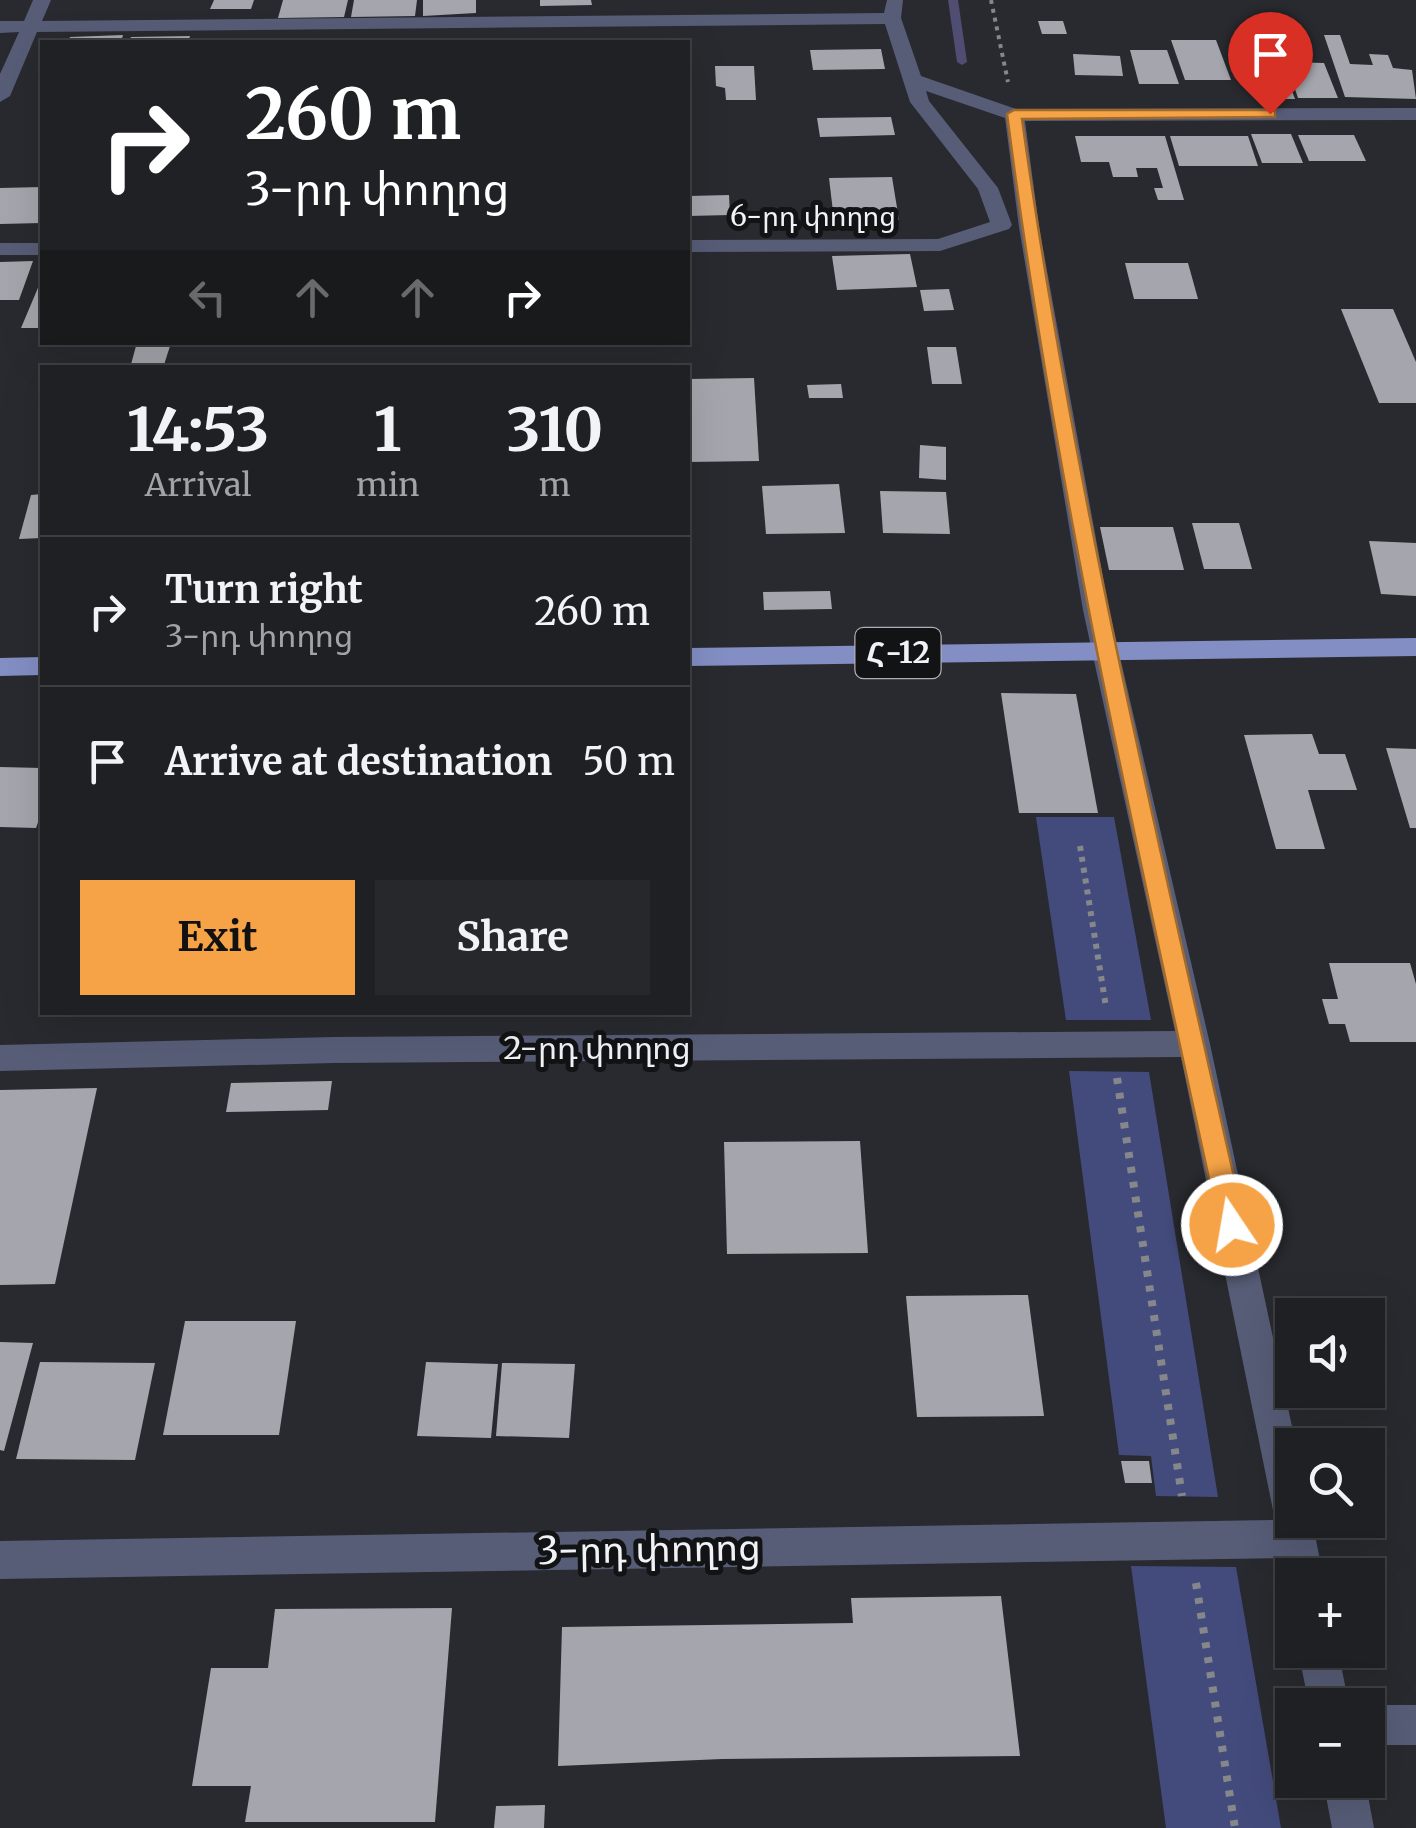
<!DOCTYPE html>
<meta charset="utf-8">
<style>
:root{--surface:#1f2023;--page:#27282b;--text:#f1f3f6;--muted:#a1a3a6;--line:#3c3e41;--accent:#f5a346}
body{margin:0;font-family:Merriweather,"Noto Sans Armenian",serif;background:var(--page);color:var(--text);height:100vh;display:flex;flex-direction:column;font-size:38px;white-space:nowrap}
*{box-sizing:border-box;margin:0}
p{font-size:32px;color:var(--muted)}
.icon{flex:none;width:55px;height:55px;fill:none;stroke:currentColor;stroke-width:2;stroke-linecap:round;stroke-linejoin:round}
.map{position:relative;flex:1;overflow:hidden}
.drawer{position:absolute;left:40px;top:365px;width:650px;height:650px;display:flex;flex-direction:column;background:var(--surface);border-radius:0px;box-shadow:0 10px 40px #0002,0 0 0 2px var(--line)}
.drawer>*{flex:none}
.guide{position:absolute;left:40px;top:40px;width:650px;height:305px;border-radius:0px;box-shadow:0 10px 40px #0002,0 0 0 2px var(--line);background:#202124;color:#fff;overflow:hidden}
.buttons{position:absolute;left:1275px;top:1298px;display:grid;gap:20px}
.buttons a{display:grid;place-items:center;width:110px;height:110px;border-radius:0px;background:var(--surface);box-shadow:0 10px 40px #0002,0 0 0 2px var(--line);font-size:50px}
.pin{position:absolute;display:grid;place-items:center;width:85px;height:85px;color:#fff;margin:-102px -42px;border-radius:50% 50% 50% 0;rotate:-45deg;box-shadow:0 0 10px #0007}
.pin .icon{rotate:45deg}
.me{position:absolute;width:110px;margin:-55px;rotate:348deg;stroke-linejoin:round;filter:drop-shadow(0 0 8px #0008)}
.turn{display:flex;align-items:center;gap:35px;height:210px;padding:0 40px;font-size:45px}
.turn .icon{width:130px;height:130px;stroke-width:2.5}
.turn b{display:block;font-size:70px;line-height:85px}
.lanes{display:flex;align-items:center;height:95px;padding:0 40px;background:#0003;justify-content:center;gap:50px;direction:ltr}
.lanes .off{opacity:.35}
.eta{display:flex;justify-content:space-evenly;align-items:center;height:170px;text-align:center}
.eta b{font-size:60px;font-weight:700;line-height:70px}
.cta{display:flex;gap:20px;margin-top:auto;padding:20px 40px}
.cta a{flex:1;height:115px;border-radius:0px;background:var(--accent);color:#111;font-size:40px;font-weight:700;line-height:115px;text-align:center}
.cta a+a{background:var(--page);color:var(--text)}
ul{padding:0;list-style:none}
li{display:flex;align-items:center;gap:30px;height:150px;padding:0 40px;border-top:2px solid var(--line)}
li div{flex:1}
li b{display:block;font-size:38px}
li em{font-style:normal}
.map>svg:first-child{display:block}
</style>
<div class="map">
<svg width="1416" height="1828" viewBox="0 0 1416 1828">
<rect width="100%" height="100%" fill="#292a2f"/>
<g fill="#434b7c">
<polygon points="1036,817 1114,817 1151,1020 1066,1020"/>
<polygon points="1069,1071 1149,1072 1218,1497 1156,1496 1151,1456 1119,1455"/>
<polygon points="1131,1566 1236,1567 1281,1828 1166,1828"/>
</g>
<g fill="none" stroke-linecap="round" stroke-linejoin="round">
<polygon fill="#4f4d72" fill-rule="evenodd" points="948,0 958,0 967,62 962,65 957,62"/>
</g>
<g fill="#a5a6ad">
<polygon points="214,0 254,0 251,9 210,9"/>
<polygon points="283,0 348,0 344,17 278,18"/>
<polygon points="354,0 417,0 415,16 351,17"/>
<polygon points="423,0 476,0 476,13 423,16"/>
<polygon points="540,0 591,0 592,5 540,6"/>
<polygon points="1038,21 1063,21 1067,34 1042,34"/>
<polygon points="123,35 121,42 68,42 70,37"/>
<polygon points="1324,35 1340,35 1350,64 1373,65 1369,54 1388,55 1393,68 1412,70 1416,99 1345,97"/>
<polygon points="190,36 188,42 129,42 131,37"/>
<polygon points="1171,40 1216,40 1231,80 1185,80"/>
<polygon points="881,49 885,69 813,70 810,50"/>
<polygon points="1130,50 1167,50 1179,84 1139,84"/>
<polygon points="1073,54 1120,56 1123,76 1075,75"/>
<polygon points="1286,62 1324,63 1338,98 1298,98"/>
<polygon points="1244,63 1282,64 1295,99 1255,99"/>
<polygon points="715,66 754,66 756,100 726,100 725,88 716,86"/>
<polygon points="891,117 895,135 820,137 817,118"/>
<polygon points="1251,134 1291,134 1303,163 1262,163"/>
<polygon points="1298,135 1354,135 1366,161 1309,161"/>
<polygon points="1075,136 1165,136 1184,200 1158,200 1154,188 1163,188 1157,168 1136,168 1138,177 1113,177 1109,162 1081,162"/>
<polygon points="1170,136 1248,136 1258,166 1179,166"/>
<polygon points="892,177 899,220 834,220 829,178"/>
<polygon points="42,187 42,223 0,224 0,188"/>
<polygon points="729,195 730,215 688,216 688,196"/>
<polygon points="910,254 917,287 837,290 832,256"/>
<polygon points="33,261 19,300 0,300 0,262"/>
<polygon points="1125,263 1188,263 1198,299 1134,299"/>
<polygon points="40,283 42,328 21,328"/>
<polygon points="949,289 954,310 924,311 920,290"/>
<polygon points="1341,309 1393,309 1416,362 1416,403 1379,403"/>
<polygon points="136,346 170,346 163,368 130,368"/>
<polygon points="927,347 956,347 962,384 932,384"/>
<polygon points="754,378 759,461 688,462 688,379"/>
<polygon points="841,384 843,398 809,398 807,385"/>
<polygon points="920,445 946,447 946,480 919,478"/>
<polygon points="839,484 845,533 766,534 762,486"/>
<polygon points="880,491 946,492 950,534 883,533"/>
<polygon points="42,494 42,538 19,539 31,495"/>
<polygon points="1192,523 1239,523 1252,569 1204,569"/>
<polygon points="1100,527 1173,527 1184,570 1109,570"/>
<polygon points="1369,541 1416,543 1416,596 1381,594"/>
<polygon points="830,591 832,609 764,610 763,592"/>
<polygon points="1001,693 1076,694 1098,813 1019,813"/>
<polygon points="1312,734 1319,754 1345,754 1357,790 1308,790 1325,849 1276,849 1244,735"/>
<polygon points="1386,748 1416,749 1416,828 1410,828"/>
<polygon points="0,767 42,768 42,811 36,828 0,827"/>
<polygon points="1329,963 1410,963 1416,984 1416,1042 1350,1042 1345,1024 1329,1024 1322,999 1338,999"/>
<polygon points="332,1081 328,1110 226,1112 231,1083"/>
<polygon points="97,1088 55,1284 0,1285 0,1090"/>
<polygon points="860,1141 868,1253 727,1254 724,1142"/>
<polygon points="1028,1295 1044,1416 917,1417 906,1296"/>
<polygon points="185,1321 296,1321 279,1435 163,1435"/>
<polygon points="0,1342 33,1343 4,1451 0,1450"/>
<polygon points="40,1362 155,1363 135,1460 16,1459"/>
<polygon points="426,1362 498,1364 491,1438 417,1436"/>
<polygon points="502,1363 575,1364 569,1438 496,1436"/>
<polygon points="1121,1461 1149,1461 1152,1483 1125,1483"/>
<polygon points="1001,1596 1020,1756 722,1759 558,1766 562,1627 853,1623 851,1598"/>
<polygon points="452,1608 435,1822 245,1822 251,1786 192,1786 211,1668 268,1668 275,1609"/>
<polygon points="545,1805 544,1828 494,1828 496,1806"/>
</g>
<g fill="none" stroke-linecap="round" stroke-linejoin="round">
<polyline stroke="#86878b" stroke-width="4" stroke-dasharray="4 5" stroke-linecap="butt" points="991,0 1008,82"/>
<polyline stroke="#86878b" stroke-width="6" stroke-dasharray="5 6" stroke-linecap="butt" points="1080,846 1106,1007"/>
<g stroke="#86878b" stroke-width="8" stroke-dasharray="6 9" stroke-linecap="butt">
<polyline points="1117,1078 1182,1496"/>
<polyline points="1196,1583 1235,1828"/>
</g>
<g fill="#575d77" fill-rule="evenodd">
<polygon points="33,0 51,0 42,21 884,13 887,0 903,0 901,18 921,76 1016,109 1416,108 1416,120 1025,121 1039,227 1109,610 1210,1044 1296,1445 1292,1445 1292,1520 1312,1520 1323,1575 1292,1575 1292,1590 1282,1558 0,1579 0,1541 1275,1520 1181,1057 334,1063 0,1071 0,1045 334,1037 1175,1031 1083,610 1019,227 1005,118 926,91 929,101 998,188 1012,225 1009,229 940,251 688,252 688,240 938,239 990,222 978,189 910,102 885,24 37,32 10,96 0,102 0,74 19,32 0,33 0,21 24,21"/>
<rect x="0" y="243" width="42" height="12"/>
<polygon points="1298,1650 1338,1650 1349,1705 1309,1705"/>
<polygon points="1367,1705 1416,1705 1416,1745 1368,1745"/>
<polygon points="1323,1780 1365,1780 1374,1828 1332,1828"/>
</g>
<g fill="#838ec4" fill-rule="evenodd">
<polygon points="1416,638 1416,656 688,666 688,648"/>
<polygon points="42,657 42,675 0,676 0,658"/>
</g>
</g>
<path fill="#f5a346" stroke="#9f6a2e" stroke-width="2.5" d="M 1270,110 L 1275,111 L 1275,117 L 1022,119 C 1074,492 1162,858 1245,1225 L 1241,1233 L 1232,1236 L 1223,1233 L 1219,1225 C 1139,856 1055,489 1007,114 L 1014,110 Z"/>
<g text-anchor="middle" stroke-width="10" stroke-linejoin="round" paint-order="stroke">
<g font-size="28" fill="#f1f2f5" stroke="#121315">
<text x="813" y="226">6-րդ փողոց</text>
</g>
<rect fill="#121315" stroke="#aeafb2" stroke-width="2.5" x="855.5" y="628" width="85" height="50" rx="8"/>
<g font-size="30" font-weight="bold" fill="#f1f2f5">
<text x="898" y="663">Հ-12</text>
</g>
<g font-size="32" fill="#f1f2f5" stroke="#121315">
<text x="597" y="1059">2-րդ փողոց</text>
</g>
<g font-size="38" fill="#f1f2f5" stroke="#121315">
<text transform="translate(649 1549) rotate(-1)" y="13">3-րդ փողոց</text>
</g>
</g>
</svg>
<div class="buttons">
<a><svg class="icon" aria-label="sound" viewBox="0 0 24 24"><path d="M4 9h4l5-4v14l-5-4H4zM17 9q2 3 0 6"/></svg></a>
<a><svg class="icon" aria-label="search" viewBox="0 0 24 24"><circle cx="10" cy="10" r="6"/><path d="M15 15l6 6"/></svg></a>
<a>+</a>
<a>−</a>
</div>
<div class="pin" style="left:1270px;top:114px;background:#d93025"><svg class="icon" aria-label="arrive" viewBox="0 0 24 24"><path d="M6 21V4h12l-3 4 3 4H6"/></svg></div>
<svg class="me" style="left:1232px;top:1225px" viewBox="-20 -20 40 40"><circle r="17" fill="#f5a346" stroke="#fff" stroke-width="3"/><path d="M0-11L8 9 0 5-8 9z" fill="#fff"/></svg>
<div class="guide">
<div class="turn"><svg class="icon" aria-label="right" viewBox="0 0 24 24"><path d="M7 20v-9h11M14 6l5 5-5 5"/></svg><div><b>260 m</b>3-րդ փողոց</div></div>
<div class="lanes"><svg class="icon off" aria-label="left" viewBox="0 0 24 24"><path d="M17 20v-9H6M10 6l-5 5 5 5"/></svg><svg class="icon off" aria-label="ahead" viewBox="0 0 24 24"><path d="M12 20V5M6 11l6-6 6 6"/></svg><svg class="icon off" aria-label="ahead" viewBox="0 0 24 24"><path d="M12 20V5M6 11l6-6 6 6"/></svg><svg class="icon" aria-label="right" viewBox="0 0 24 24"><path d="M7 20v-9h11M14 6l5 5-5 5"/></svg></div>
</div>
<section class="drawer">
<div class="eta">
<div><b>14:53</b><p>Arrival</p></div>
<div><b>1</b><p>min</p></div>
<div><b>310</b><p>m</p></div>
</div>
<ul>
<li><svg class="icon" aria-label="right" viewBox="0 0 24 24"><path d="M7 20v-9h11M14 6l5 5-5 5"/></svg><div><b>Turn right</b><p>3-րդ փողոց</p></div><em>260 m</em></li>
<li><svg class="icon" aria-label="arrive" viewBox="0 0 24 24"><path d="M6 21V4h12l-3 4 3 4H6"/></svg><div><b>Arrive at destination</b></div><em>50 m</em></li>
</ul>
<div class="cta"><a>Exit</a><a>Share</a></div>
</section>
</div>
